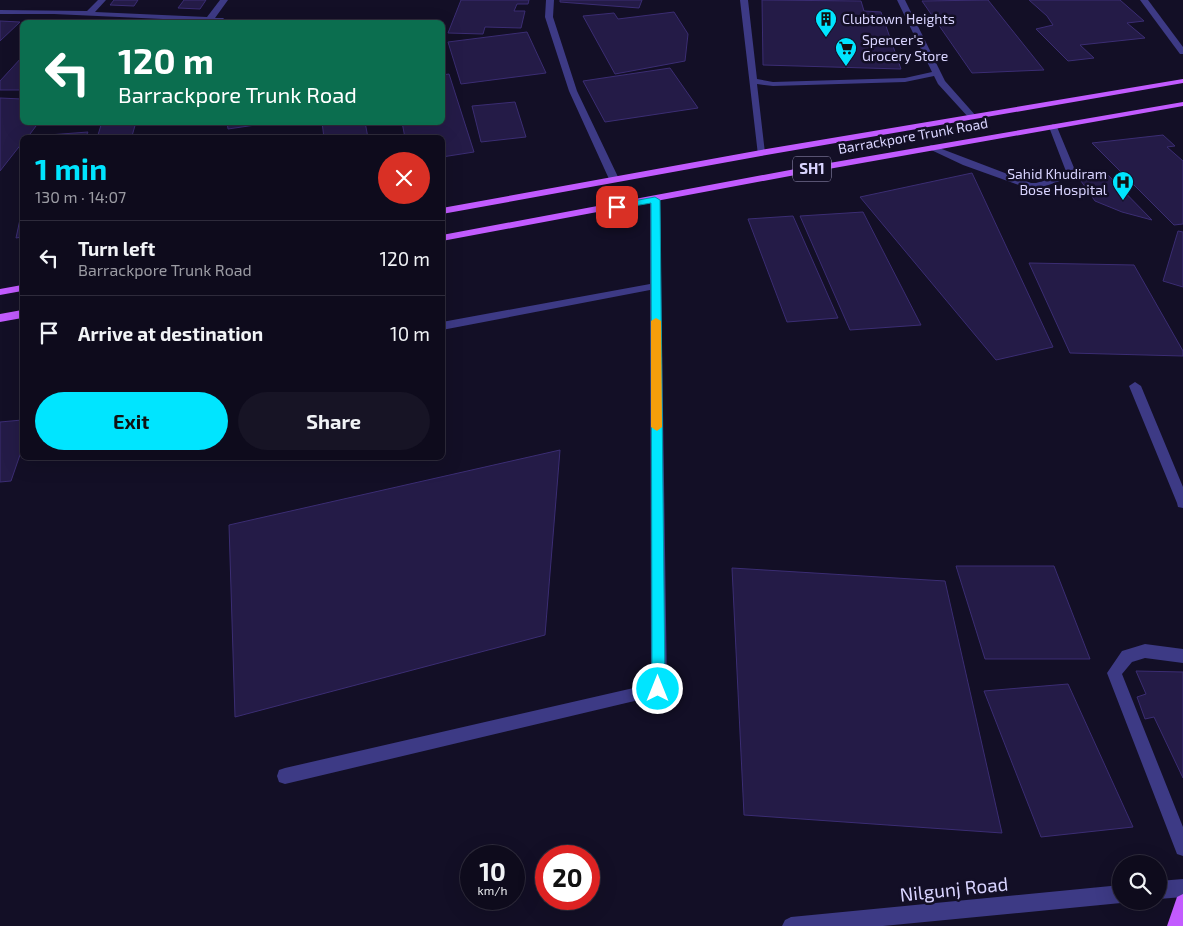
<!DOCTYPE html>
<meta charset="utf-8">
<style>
:root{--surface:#0e0b1c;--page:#171425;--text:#f1f3f6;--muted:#9b9ba3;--line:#2e2b3b;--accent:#00e5ff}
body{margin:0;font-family:"Exo 2",sans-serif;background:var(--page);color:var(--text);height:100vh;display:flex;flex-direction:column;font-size:19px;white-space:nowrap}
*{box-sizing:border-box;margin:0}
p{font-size:16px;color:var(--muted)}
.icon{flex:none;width:28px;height:28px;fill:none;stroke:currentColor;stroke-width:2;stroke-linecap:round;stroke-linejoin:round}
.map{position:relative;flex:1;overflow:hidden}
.drawer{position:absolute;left:20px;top:135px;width:425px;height:325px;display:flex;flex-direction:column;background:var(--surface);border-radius:8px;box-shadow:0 5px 20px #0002,0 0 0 1px var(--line)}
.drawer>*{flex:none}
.banner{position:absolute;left:20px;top:20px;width:425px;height:105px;border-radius:8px;box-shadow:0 5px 20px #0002,0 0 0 1px var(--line);background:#0b6e4f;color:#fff;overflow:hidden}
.fabs{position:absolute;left:1112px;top:855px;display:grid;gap:10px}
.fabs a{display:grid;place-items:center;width:55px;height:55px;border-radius:50%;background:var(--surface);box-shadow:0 5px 20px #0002,0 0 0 1px var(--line);font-size:25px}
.speed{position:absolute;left:460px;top:845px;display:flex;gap:10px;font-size:25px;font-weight:700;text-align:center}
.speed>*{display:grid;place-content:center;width:65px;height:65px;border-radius:50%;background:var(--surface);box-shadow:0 5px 20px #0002,0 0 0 1px var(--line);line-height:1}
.speed small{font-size:12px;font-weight:400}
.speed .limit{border:8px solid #d22;background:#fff;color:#111}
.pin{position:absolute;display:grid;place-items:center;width:42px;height:42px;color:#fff;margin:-21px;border-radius:10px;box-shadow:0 2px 8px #0006}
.me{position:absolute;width:55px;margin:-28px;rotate:0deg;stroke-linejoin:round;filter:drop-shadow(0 0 4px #0008)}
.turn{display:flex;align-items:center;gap:18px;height:105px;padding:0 15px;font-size:22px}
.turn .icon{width:65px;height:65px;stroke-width:2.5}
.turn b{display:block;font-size:35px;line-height:42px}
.round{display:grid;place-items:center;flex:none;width:52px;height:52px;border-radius:26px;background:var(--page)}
.summary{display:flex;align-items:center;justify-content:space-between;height:85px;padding:0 15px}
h1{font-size:30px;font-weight:700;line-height:38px;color:var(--accent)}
.cta{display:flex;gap:10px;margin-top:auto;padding:10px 15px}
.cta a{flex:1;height:58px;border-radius:30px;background:var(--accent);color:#111;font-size:20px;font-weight:700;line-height:58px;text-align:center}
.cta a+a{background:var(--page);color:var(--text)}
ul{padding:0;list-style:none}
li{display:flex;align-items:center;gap:15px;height:75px;padding:0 15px;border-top:1px solid var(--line)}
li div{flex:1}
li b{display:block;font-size:19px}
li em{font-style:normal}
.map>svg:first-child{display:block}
</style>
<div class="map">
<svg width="1183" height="926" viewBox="0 0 1183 926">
<rect width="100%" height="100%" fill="#130f26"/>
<g fill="#241b47" stroke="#3b2d73">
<polygon points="114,0 138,0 134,6 110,5"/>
<polygon points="184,0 206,0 200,9 178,8"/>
<polygon points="461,0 529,0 528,4 517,4 514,11 525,11 521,28 485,27 483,34 448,33"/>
<polygon points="560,0 642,0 639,8 560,2"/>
<polygon points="762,0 861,1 864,11 881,12 901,69 763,65"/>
<polygon points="988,0 1044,70 972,73 922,1"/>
<polygon points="1029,0 1120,0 1144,21 1127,23 1145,38 1080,45 1094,58 1068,61 1036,29 1053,25 1047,16"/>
<polygon points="674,12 688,34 685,61 615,74 583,16 614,13 618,19"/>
<polygon points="0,21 20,22 0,41"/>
<polygon points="527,32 546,73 461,84 448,42"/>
<polygon points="22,57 22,90 0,90 0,81"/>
<polygon points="670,68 698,108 605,122 583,81"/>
<polygon points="449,74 474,152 442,157 442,138 405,138 402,122 442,122 442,75"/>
<polygon points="0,98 22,99 22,122 39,122 27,138 22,138 22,143 0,171"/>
<polygon points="515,102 526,137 481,142 472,106"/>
<polygon points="102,122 136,122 132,136 97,138"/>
<polygon points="227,122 276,122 228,129"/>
<polygon points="322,122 365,122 368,138 324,138"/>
<polygon points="88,132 85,138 35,138 35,136"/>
<polygon points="1163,135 1175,146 1167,147 1183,161 1183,224 1174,225 1092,143"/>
<polygon points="972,173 1053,347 996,360 860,197"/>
<polygon points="1107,174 1152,220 1122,212 1095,201 1081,181"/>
<polygon points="22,210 22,237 16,238"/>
<polygon points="863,212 921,325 850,330 800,216"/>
<polygon points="793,216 838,318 787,322 748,219"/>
<polygon points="1178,231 1183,232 1183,287 1163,281"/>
<polygon points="1029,263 1134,265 1183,351 1183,356 1070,353"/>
<polygon points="22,420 22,449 11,481 0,482 0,422"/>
<polygon points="560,450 545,635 235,717 229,525"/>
<polygon points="956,566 1054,566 1090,659 985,659"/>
<polygon points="732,568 945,581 1002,833 744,815"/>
<polygon points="1136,671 1183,672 1183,778 1154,717 1145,719 1137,697 1146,694"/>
<polygon points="1068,684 1133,827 1041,837 984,691"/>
</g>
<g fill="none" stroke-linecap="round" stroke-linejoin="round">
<g fill="#3d3a85" fill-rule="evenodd">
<polygon points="98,0 106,0 95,12 207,17 220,0 228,0 215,18 223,18 228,22 54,14 0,14 0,10 87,11"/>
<polygon points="546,0 554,0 553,17 577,91 619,179 617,181 614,182 609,179 569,91 545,17"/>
<polygon points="740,0 748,0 757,79 773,82 905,78 932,72 897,0 905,0 945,81 976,116 969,118 938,84 934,76 905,82 773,86 757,84 765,153 764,155 758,155"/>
<polygon points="1053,124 1057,127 1077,175 1040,188 1027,188 963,165 927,148 931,145 934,146 1031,183 1036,183 1067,174 1049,127"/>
<polygon points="655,197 660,200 667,689 664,694 285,784 279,782 277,776 279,770 285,768 651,684 650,290 442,330 442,322 650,284 650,200"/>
</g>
<g fill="#3d3a85" fill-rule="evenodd">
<polygon points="1135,382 1141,386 1183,487 1183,508 1178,507 1177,503 1129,386"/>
<polygon points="1145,644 1183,649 1183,663 1145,658 1132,662 1122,674 1183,827 1183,856 1177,854 1107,673 1122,651"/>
</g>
<g fill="#3d3a85" fill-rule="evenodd">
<polygon points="1140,0 1148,0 1183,47 1183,54 1180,54"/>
<polygon points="1183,879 1183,897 1159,899 1159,881"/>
<polygon points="1121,885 1121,901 1125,901 1121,903 883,926 782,926 785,920 791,917"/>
</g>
<g fill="#c25bff" fill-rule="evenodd">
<polygon points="1183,79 1183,83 761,156 442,214 442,208 761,150"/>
<polygon points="1183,102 1183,106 806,173 442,241 442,235 806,167"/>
<polygon points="22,285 22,291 0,295 0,289"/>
<polygon points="22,310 22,318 0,322 0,314"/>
<polygon points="1183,894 1183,926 1167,926 1177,897"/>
</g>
</g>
<polygon fill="#00e5ff" stroke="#0095a6" points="655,197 660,200 665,689 663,694 658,696 654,694 652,689 651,203 617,209 612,207 617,204"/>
<polygon fill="#f59e0b" points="656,318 661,321 662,427 657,431 651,427 651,321"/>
<defs>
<g id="building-pin" transform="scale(1.125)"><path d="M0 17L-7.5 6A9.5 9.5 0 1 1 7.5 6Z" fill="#00e5ff" stroke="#130f26"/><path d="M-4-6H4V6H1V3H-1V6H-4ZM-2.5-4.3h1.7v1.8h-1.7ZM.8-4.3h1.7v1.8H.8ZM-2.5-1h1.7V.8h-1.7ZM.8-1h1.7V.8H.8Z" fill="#111"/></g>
<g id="supermarket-pin" transform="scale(1.125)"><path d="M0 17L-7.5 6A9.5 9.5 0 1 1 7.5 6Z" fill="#00e5ff" stroke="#130f26"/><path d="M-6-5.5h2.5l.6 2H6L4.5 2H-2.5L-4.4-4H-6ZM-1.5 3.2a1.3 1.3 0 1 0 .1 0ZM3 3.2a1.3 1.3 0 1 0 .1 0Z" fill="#111"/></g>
<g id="hospital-pin" transform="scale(1.125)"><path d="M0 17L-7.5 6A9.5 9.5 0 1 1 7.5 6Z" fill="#00e5ff" stroke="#130f26"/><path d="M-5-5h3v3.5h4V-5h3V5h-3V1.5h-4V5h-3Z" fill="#111"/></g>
</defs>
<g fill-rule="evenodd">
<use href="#building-pin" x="826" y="19"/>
<use href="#supermarket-pin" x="846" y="48"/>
<use href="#hospital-pin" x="1123" y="182"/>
</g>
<g text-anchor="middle" stroke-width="5" stroke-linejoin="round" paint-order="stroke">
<g font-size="14" fill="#d9d4ff" stroke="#130f26" text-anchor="start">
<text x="842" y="24">Clubtown Heights</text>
<text x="862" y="45">Spencer's<tspan x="862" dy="16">Grocery Store</tspan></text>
<text x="1107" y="179" text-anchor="end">Sahid Khudiram<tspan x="1107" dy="16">Bose Hospital</tspan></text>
</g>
<g font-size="14" fill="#d9d4ff" stroke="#130f26">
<text transform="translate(913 136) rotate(-10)" y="5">Barrackpore Trunk Road</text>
</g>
<rect fill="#130f26" stroke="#9e99be" stroke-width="1" x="793" y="156.5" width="38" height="25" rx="4"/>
<g font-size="15" font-weight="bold" fill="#d9d4ff">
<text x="812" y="174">SH1</text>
</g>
<g font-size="19" fill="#d9d4ff" stroke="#130f26">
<text transform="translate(954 889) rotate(-6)" y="7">Nilgunj Road</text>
</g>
</g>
</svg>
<div class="fabs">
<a><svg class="icon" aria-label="search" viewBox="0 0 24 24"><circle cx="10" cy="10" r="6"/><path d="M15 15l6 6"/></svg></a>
</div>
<div class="speed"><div>10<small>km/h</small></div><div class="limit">20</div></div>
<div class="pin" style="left:617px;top:207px;background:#d93025"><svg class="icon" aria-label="arrive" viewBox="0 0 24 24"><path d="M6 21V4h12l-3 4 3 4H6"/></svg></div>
<svg class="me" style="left:658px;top:689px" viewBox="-20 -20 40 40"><circle r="17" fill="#00e5ff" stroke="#fff" stroke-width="3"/><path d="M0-11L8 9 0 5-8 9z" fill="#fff"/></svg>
<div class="banner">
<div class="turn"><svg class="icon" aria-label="left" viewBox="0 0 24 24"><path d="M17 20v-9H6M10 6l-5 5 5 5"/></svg><div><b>120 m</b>Barrackpore Trunk Road</div></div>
</div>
<section class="drawer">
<div class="summary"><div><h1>1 min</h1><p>130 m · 14:07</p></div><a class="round" style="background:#d93025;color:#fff"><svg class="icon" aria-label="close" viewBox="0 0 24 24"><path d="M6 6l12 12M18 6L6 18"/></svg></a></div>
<ul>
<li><svg class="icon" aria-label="left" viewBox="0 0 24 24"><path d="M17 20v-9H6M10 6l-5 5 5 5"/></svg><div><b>Turn left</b><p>Barrackpore Trunk Road</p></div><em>120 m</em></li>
<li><svg class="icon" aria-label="arrive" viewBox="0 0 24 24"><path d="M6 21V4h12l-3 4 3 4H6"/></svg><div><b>Arrive at destination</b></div><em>10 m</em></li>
</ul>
<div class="cta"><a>Exit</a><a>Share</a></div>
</section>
</div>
